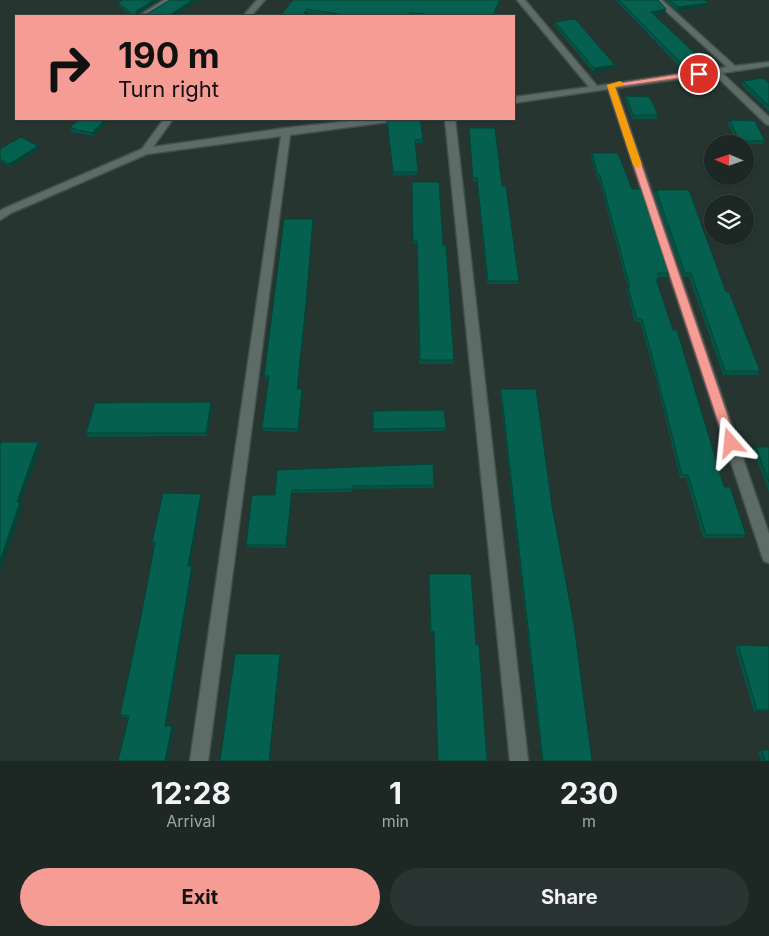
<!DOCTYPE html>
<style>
:root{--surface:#1d2825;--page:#2a3432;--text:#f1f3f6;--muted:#a0a6a7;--line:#3b4442;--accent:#f59c94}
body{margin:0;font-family:Inter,sans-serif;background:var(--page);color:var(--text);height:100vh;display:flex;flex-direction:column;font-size:19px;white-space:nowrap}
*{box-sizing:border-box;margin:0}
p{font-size:16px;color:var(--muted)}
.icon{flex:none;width:28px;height:28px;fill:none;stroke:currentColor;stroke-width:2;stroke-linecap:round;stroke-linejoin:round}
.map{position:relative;height:761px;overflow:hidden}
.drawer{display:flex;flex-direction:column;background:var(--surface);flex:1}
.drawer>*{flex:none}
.guide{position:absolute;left:15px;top:15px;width:500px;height:105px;border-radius:0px;box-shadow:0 1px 4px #0004,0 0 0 1px var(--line);background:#f59c94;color:#111;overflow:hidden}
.needle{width:32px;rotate:272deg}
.fabs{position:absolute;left:704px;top:135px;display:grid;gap:10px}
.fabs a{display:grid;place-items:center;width:50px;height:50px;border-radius:50%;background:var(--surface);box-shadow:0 1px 4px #0004,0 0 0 1px var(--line);font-size:25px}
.pin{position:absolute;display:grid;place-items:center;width:42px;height:42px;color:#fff;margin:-21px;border:2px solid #fff;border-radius:50%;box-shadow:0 1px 5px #0007}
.me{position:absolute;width:55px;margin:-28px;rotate:342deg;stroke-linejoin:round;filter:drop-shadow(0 0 4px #0008)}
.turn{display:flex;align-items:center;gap:18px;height:105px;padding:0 20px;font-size:22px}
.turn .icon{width:65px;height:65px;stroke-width:2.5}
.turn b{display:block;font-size:35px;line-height:42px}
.eta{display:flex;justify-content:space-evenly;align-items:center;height:85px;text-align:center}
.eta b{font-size:30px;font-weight:700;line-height:35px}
.cta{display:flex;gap:10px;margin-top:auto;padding:10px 20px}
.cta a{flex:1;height:58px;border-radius:30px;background:var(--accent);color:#111;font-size:20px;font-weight:700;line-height:58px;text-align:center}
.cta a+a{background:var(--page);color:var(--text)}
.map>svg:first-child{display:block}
</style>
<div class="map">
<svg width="769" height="761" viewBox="0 0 769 761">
<rect width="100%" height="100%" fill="#273531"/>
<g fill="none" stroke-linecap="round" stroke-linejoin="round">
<g stroke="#45504d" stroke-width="3">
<g id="minor">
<polygon points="164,0 173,0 147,16 138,16"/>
<polygon points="257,0 265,0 251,16 243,16"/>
<polygon points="517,0 525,0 597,86 727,67 654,0 662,0 735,66 769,62 769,66 722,73 769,117 769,125 766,124 714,74 616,88 769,534 769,563 764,561 762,556 608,89 514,103 514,97 589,87"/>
<polygon points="164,119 173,119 153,147 286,128 368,119 392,119 387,122 290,135 208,761 190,761 281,136 147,154 11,213 0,220 0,211 3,209 142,149"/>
<polygon points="445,119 455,119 528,761 510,761"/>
</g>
</g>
<use href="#minor" fill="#5e6c68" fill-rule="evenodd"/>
</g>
<g fill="#045344">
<polygon points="123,0 160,0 138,14 147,14 199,0 174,16 131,16 119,6 118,3"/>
<polygon points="293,0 501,0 494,16 415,16 410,15 409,16 329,16 307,13 305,16 280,16"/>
<polygon points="615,0 658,0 665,13 654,15 704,62 702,65 682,69"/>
<polygon points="665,0 705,0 707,6 677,11"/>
<polygon points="555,22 614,68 593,72 555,26"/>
<polygon points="743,81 769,83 769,111 741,85"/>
<polygon points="626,96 658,115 656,119 632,119 625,100"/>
<polygon points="110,119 94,136 71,132 70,128"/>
<polygon points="387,120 423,139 423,143 415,143 417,175 393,176"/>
<polygon points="730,120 765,141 763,144 737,144 728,124"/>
<polygon points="469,128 502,186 519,281 518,284 487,284 477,182 473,182 469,132"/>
<polygon points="38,146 39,149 11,167 0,161 0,149"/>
<polygon points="592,153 632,189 670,273 668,277 658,277 659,279 657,282 724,487 746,535 743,538 703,538 686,478 680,478 657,383 640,322 635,322 627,291 628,288 599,179 597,179 591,157"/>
<polygon points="412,182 443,245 454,360 453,364 419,364 417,244 413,244"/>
<polygon points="656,190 726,292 760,371 757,375 723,375 689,277 683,277 654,193"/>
<polygon points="313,219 313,223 306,306 298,389 302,389 303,392 299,432 263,431 262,428 268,379 265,379 264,376"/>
<polygon points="501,389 552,506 592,761 542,761 500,392"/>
<polygon points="213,406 207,436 88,437 86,433"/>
<polygon points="373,411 446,428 445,431 373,432"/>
<polygon points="756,447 769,447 769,492 753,450"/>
<polygon points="277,470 434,485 434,488 353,489 352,492 292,493 287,548 247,547 246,545 275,495"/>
<polygon points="202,496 190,566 193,569 167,726 172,726 174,728 167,761 118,761 128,717 122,717 120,715 140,622 155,545 153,545 152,542"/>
<polygon points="429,574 476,645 487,761 438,761 434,633 430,633"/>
<polygon points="738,645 769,646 769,711 754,711 735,647"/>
<polygon points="762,750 769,761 761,761 758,751"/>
</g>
<g fill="#044337">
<polygon points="154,0 160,0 137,14 136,14 136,11"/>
<polygon points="193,0 199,0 174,16 168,16"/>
<polygon points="500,0 501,0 494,16 492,16"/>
<polygon points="708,3 707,6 677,11 678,7"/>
<polygon points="307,9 307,13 305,16 302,16"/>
<polygon points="666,9 665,13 649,15 651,12"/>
<polygon points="704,62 702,65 682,69 683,65"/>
<polygon points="615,65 614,68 593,72 594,68"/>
<polygon points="105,119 110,119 94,136 92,133"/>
<polygon points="38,146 39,149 11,167 9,164"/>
<polygon points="313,219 313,223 306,306 298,392 297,389"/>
<polygon points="302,389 303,392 299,432 298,429"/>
<polygon points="211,402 213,406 207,436 206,433"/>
<polygon points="38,442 41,446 19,505 17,502"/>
<polygon points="292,490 292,493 287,548 286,545"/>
<polygon points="201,494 202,496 190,569 188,566"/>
<polygon points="20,502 23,505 0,573 0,561"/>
<polygon points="192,566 193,569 167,727 165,726"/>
<polygon points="280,654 281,656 270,761 269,761"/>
<polygon points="172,726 174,728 167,761 165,761"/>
</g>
<g fill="#05604f" stroke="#044337">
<polygon points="123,0 154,0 136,11 136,14 147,14 170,0 193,0 168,16 135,16 118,3"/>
<polygon points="293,0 500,0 492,16 438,16 410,12 407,16 350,16 307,9 302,16 280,16"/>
<polygon points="619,0 658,0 666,9 651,12 704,62 683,65"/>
<polygon points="670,0 705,0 708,3 678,7"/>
<polygon points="575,19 615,65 594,68 555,22"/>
<polygon points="763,78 769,83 769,106 743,81"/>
<polygon points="626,96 650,97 658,115 633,115"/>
<polygon points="79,119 105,119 92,133 70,128"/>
<polygon points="389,119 420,119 423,139 415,140 418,172 393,172 387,120"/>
<polygon points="730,120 755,121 765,141 739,141"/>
<polygon points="469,128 495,128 502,186 506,186 519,281 488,281 477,178 473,178"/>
<polygon points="21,137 38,146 9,164 0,159 0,149"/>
<polygon points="592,153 618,153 632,189 642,189 670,273 657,273 659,279 656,279 673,330 677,330 724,487 730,487 746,535 706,535 688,475 682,475 658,379 642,319 637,319 628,287 630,287 600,175 598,175"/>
<polygon points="412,182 439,182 443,245 446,245 454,360 420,360 417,241 413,241"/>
<polygon points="656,190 689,190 726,292 729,292 760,371 725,371 691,273 685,273"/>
<polygon points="284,219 313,219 306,303 297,389 302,389 298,429 262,428 269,376 264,376"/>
<polygon points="501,389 536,389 552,506 574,625 592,761 543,761"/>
<polygon points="211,402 206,433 86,433 95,403"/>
<polygon points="444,410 446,428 373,429 373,411"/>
<polygon points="1,442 38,442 17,502 20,502 0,561 0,445"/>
<polygon points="756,447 769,447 769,482"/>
<polygon points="433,464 434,485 352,486 352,489 292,490 286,545 246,545 252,495 275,495 277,470"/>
<polygon points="163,493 201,494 188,566 192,566 165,726 172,726 165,761 118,761 129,716 120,715 140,622 155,542 152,542"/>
<polygon points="429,574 471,574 476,645 479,645 487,761 438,761 434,631 431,631"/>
<polygon points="738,645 769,646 769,710 757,710"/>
<polygon points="235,654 280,654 269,761 220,761"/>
<polygon points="762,750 769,750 769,761 765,761"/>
</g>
<polygon fill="#f59c94" stroke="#9f6560" points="699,71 701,72 701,75 615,87 737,443 731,448 725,443 607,85"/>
<polygon fill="#f59e0b" points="620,81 624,84 623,85 615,87 642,165 638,168 633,165 607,85"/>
</svg>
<div class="fabs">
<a><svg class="needle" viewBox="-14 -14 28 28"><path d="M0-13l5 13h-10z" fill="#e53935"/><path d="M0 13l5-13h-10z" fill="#a0a6a7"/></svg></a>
<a><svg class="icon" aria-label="layers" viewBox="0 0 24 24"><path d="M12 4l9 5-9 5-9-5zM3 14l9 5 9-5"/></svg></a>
</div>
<div class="pin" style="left:699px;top:74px;background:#d93025"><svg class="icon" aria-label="arrive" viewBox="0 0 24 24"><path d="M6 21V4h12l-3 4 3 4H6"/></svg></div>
<svg class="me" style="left:731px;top:443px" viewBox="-20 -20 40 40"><path d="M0-17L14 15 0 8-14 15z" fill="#f59c94" stroke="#fff" stroke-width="4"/></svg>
<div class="guide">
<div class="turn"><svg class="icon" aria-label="right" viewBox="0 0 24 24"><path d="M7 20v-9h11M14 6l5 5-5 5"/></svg><div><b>190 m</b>Turn right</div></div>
</div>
</div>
<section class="drawer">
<div class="eta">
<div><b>12:28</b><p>Arrival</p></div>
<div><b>1</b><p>min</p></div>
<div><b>230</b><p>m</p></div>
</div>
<div class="cta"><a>Exit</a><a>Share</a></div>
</section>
